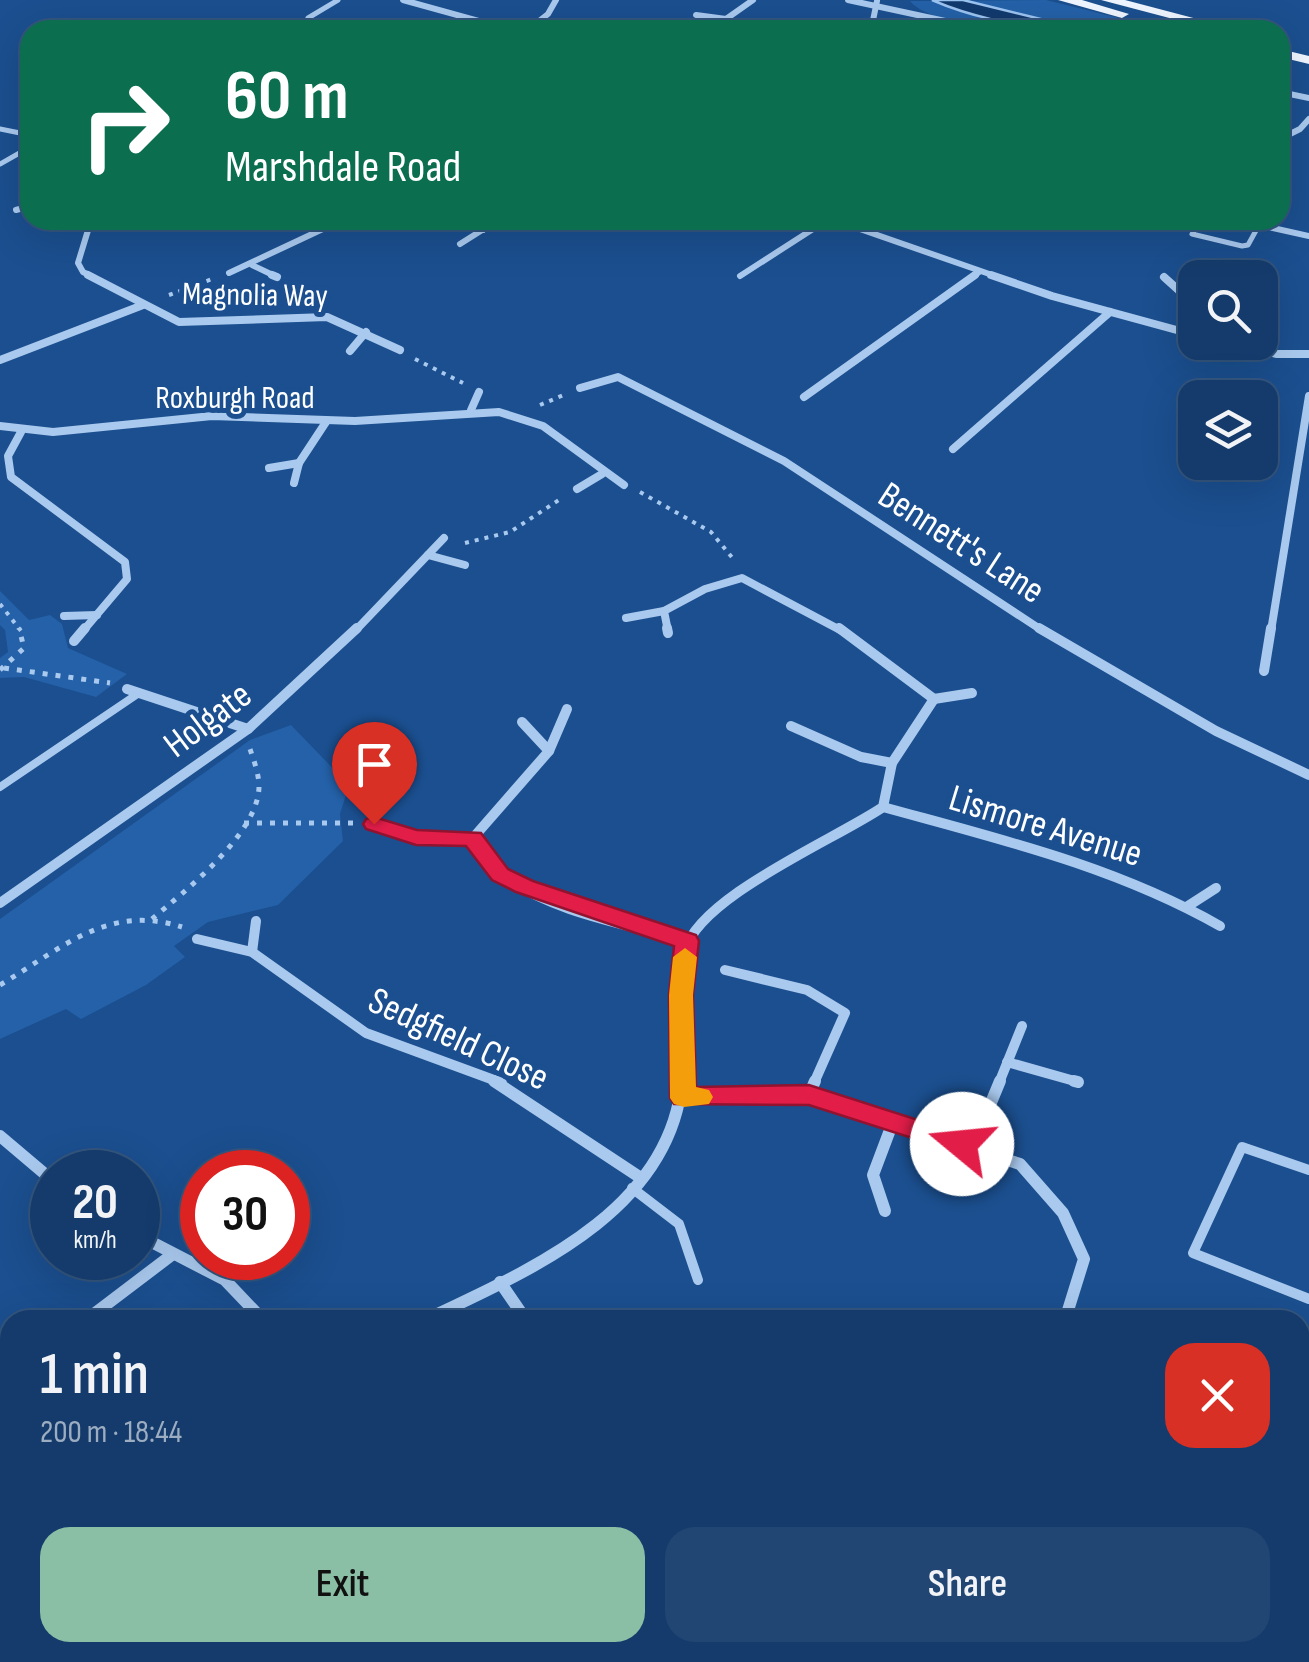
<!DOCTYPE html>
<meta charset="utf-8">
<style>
:root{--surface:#143b6b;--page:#214673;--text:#f1f3f6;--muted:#9dadc1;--line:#33557e;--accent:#8abfa5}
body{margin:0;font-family:"Sofia Sans Condensed",sans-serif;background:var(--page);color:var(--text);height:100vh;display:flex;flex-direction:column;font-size:38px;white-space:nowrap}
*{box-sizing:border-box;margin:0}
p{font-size:32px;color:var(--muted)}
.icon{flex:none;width:55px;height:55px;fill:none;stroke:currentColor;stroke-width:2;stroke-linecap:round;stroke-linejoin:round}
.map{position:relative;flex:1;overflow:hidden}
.details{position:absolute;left:0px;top:1310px;width:1310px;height:352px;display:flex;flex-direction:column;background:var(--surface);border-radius:30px 30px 0 0;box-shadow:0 10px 40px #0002,0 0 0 2px var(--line)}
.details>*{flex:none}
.banner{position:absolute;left:20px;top:20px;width:1270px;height:210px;border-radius:30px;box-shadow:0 10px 40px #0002,0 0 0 2px var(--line);background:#0b6e4f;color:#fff;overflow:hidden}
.buttons{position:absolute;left:1178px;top:260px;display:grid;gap:20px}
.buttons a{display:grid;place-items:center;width:100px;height:100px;border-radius:20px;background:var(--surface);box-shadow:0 10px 40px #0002,0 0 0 2px var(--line);font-size:50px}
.speed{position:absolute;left:30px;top:1150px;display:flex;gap:20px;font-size:50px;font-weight:700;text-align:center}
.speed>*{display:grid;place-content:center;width:130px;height:130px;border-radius:50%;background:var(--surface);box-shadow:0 10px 40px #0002,0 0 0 2px var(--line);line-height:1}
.speed small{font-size:25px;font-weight:400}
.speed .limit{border:15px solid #d22;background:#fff;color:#111}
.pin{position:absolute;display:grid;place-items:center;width:85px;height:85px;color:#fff;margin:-102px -42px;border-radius:50% 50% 50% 0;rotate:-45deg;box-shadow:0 0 10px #0007}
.pin .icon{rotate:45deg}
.me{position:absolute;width:110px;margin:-55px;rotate:287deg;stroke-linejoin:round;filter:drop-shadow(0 0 8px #0008)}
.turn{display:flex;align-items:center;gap:35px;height:210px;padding:0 40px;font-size:45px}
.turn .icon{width:130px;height:130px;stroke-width:2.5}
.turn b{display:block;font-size:70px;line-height:85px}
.round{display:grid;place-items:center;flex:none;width:105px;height:105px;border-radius:30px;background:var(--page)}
.headline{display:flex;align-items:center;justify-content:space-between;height:170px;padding:0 40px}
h1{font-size:60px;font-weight:600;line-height:75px}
.button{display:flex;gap:20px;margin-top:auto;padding:20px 40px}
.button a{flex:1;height:115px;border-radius:30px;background:var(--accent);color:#111;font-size:40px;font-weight:600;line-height:115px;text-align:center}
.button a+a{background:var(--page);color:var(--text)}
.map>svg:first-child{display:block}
</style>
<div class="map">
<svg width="1309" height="1662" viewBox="0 0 1309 1662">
<rect width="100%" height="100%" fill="#1b4f8f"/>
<g fill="#2461a8">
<path d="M 1046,0 L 1168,30 C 1119,30 940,39 910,1 Z"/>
<polygon points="0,591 29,620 50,615 62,624 68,648 127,674 96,697 24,677 0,678 0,658 8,652 5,630 0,625"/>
<polygon points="291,725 349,785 340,814 343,841 278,905 208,922 174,946 185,957 146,985 81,1019 66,1009 0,1039 0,919 250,740"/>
</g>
<path fill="#123a6d" stroke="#9cc4f0" stroke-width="2.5" d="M 932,0 L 963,0 L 1049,21 C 1027,34 955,10 932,0 Z"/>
<polygon fill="#2a66ad" stroke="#cfe3fa" stroke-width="2.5" points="222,1652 343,1652 337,1662 240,1662"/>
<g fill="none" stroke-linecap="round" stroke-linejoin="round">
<g stroke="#a9c9ee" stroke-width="4" stroke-dasharray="4 6" stroke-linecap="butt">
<polyline points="169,295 215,278"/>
<polyline points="415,359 463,383"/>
<polyline points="540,405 566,394"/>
<polyline points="640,492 711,532 735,561"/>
<polyline points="465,543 510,532 562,498"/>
<polyline points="0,604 21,631"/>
</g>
<g stroke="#a9c9ee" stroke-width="5" stroke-dasharray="5 8" stroke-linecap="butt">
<polyline points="4,668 110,683"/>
<polyline points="0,670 24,648 19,628"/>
<polyline points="244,823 356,823"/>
<path d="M 152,919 C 185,891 258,834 259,787 C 259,774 254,761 250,749"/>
<path d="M 0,985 C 61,949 108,903 182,927"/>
</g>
<g stroke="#a9c9ee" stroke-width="5">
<polyline points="308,18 338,0"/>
<polyline points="0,129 30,135"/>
<polyline points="0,164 30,147"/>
<polyline points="1201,220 1192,234 1242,246 1248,245 1259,225"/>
</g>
<polyline stroke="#a9c9ee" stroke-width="8" points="0,787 139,693"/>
<g stroke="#a9c9ee" stroke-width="10">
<polyline points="1309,1170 1242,1147 1193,1253 1309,1299"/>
<polyline points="632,1188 679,1224 698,1280"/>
<polyline points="1300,1565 1309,1568"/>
<polyline points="359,1662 365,1652"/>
</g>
<g stroke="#a9c9ee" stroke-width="6">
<polyline points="403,0 511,30"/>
<polyline points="848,0 987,30"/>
<polyline points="696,15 726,19 753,0"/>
<polyline points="529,29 548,14 556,0"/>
<polyline points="871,30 877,1"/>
<polyline points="1280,92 1309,98"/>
<polyline points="1280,139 1300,129 1309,119"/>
<polyline points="16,210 30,206"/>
<polyline points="84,220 89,227 78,263 83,272 93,277"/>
<polyline points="451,220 483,230"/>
<polyline points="834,220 998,277"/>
<polyline points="1237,220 1309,236"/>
<polyline points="460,244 498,220"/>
<polyline points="252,265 277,277"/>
<polyline points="229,273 342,220"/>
<polyline points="740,276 827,220"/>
<polyline points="972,277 979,272"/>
</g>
<g stroke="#a9c9ee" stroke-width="8">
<polyline points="88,275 179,322 327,317 400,350"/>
<polyline points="272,275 277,277"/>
<polyline points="991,275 1052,296 1195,335"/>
<polyline points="1164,277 1195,305"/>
<polyline points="1223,342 1277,354 1309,354"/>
<polyline points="350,351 366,332"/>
<polyline points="0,360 143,305"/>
<polyline points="580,388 618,377 784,461 1043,631"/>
<polyline points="804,397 975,275"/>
<polyline points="471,410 479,392"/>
<polyline points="0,426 53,432 212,416 355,421 499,412 543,426 624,485"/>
<polyline points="21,432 8,456 11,477 125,562 127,579 83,631"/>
<polyline points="953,449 1110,312"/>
<polyline points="269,468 299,463"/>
<polyline points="294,483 299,463 326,422"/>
<polyline points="577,489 602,474"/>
<polyline points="428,555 465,565"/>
<polyline points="64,616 97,615"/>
<polyline points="626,618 664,611"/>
<polyline points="355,631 444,538"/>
<polyline points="668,631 664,611 705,589 742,578 842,631"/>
<polyline points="1271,631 1309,396"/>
</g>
<g stroke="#a9c9ee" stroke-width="10">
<polyline points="667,628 668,633"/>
<polyline points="1039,628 1216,731 1309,775"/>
<polyline points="74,641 85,628"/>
<polyline points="1264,671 1271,628"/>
<polyline points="127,689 248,729"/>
<polyline points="934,699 972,693"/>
<polyline points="791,726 861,757 892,763"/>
<polyline points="549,751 567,709"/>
<path d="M 883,807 C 999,839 1114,866 1220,926"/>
<path d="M 374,824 L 416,837 L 473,838 C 481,851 489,866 502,875 C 553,913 627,924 687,941"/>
<polyline points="473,838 549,751 522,722"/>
<polyline points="0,903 248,729 357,628"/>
<polyline points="1188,906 1216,888"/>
<polyline points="197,939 252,952 366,1033 502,1083"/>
<polyline points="252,952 256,921"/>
<polyline points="725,970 807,990 845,1013 814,1083"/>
<polyline points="1007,1062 1078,1082"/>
<path d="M 682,1083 C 686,1040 674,994 685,951 C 698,897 836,839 883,807 L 892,763 L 934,699 L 839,628"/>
<polyline points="999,1083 1022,1026"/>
</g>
<g stroke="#a9c9ee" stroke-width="12">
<polyline points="494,1081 641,1178"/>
<polyline points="1074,1081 1078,1082"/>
<polyline points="809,1095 815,1081"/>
<polyline points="684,1098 809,1095 1020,1164 1063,1213 1084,1259 1065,1320"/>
<polyline points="0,1136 52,1180"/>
<polyline points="973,1146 1000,1081"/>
<polyline points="885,1211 873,1175 893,1122"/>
<polyline points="138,1235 225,1280 263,1320"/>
<polyline points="500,1282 526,1320"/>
<polyline points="86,1320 173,1254"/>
<path d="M 425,1320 C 528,1271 670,1212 682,1081"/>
<polyline points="0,1385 10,1378"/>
<polyline points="607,1662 612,1652"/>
<polyline points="910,1662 914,1652"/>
</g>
<g fill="#a9c9ee" fill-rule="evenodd">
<polygon points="0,1587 10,1590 10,1614 0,1611"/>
<polygon points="87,1652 117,1652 122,1662 91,1662"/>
</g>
<g fill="#f0f6ff" fill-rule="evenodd">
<polygon points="1058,0 1082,0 1129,14 1122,18"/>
<polygon points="1101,0 1125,0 1239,30 1215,30"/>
<polygon points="1280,49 1309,56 1309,64 1280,57"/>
</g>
</g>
<polygon fill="#e11d48" stroke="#92132f" stroke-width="2.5" points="374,817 417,830 481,833 508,869 533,881 696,935 699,941 693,995 696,1087 809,1085 971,1137 975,1144 971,1151 962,1154 809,1105 674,1104 670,1098 669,995 674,946 516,892 492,880 466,846 416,845 366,829 363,824 366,819"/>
<polygon fill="#f59e0b" points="685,948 697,957 693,995 696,1087 709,1090 713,1097 709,1104 684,1107 674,1104 670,1098 669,995 673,957"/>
<g text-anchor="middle" stroke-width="10" stroke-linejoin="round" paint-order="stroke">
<g font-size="32" fill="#fff" stroke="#1b4f8f">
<text transform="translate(255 294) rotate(1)" y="11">Magnolia Way</text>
<text x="235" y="408">Roxburgh Road</text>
</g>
<g font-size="38" fill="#fff" stroke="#1b4f8f">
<text transform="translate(962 542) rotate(33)" y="13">Bennett's Lane</text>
<text transform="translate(207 719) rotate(-37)" y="13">Holgate</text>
<text transform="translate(1046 825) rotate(17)" y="13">Lismore Avenue</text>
<text transform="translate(459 1038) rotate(25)" y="13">Sedgfield Close</text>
</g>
</g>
</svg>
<div class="buttons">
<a><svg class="icon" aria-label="search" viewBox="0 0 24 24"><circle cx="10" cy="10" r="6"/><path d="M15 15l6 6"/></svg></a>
<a><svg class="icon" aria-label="layers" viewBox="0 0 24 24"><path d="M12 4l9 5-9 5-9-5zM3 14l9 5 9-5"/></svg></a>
</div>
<div class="speed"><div>20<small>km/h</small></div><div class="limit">30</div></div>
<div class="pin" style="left:374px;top:824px;background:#d93025"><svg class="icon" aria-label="arrive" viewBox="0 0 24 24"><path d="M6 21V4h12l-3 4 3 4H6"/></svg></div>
<svg class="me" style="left:962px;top:1144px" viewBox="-20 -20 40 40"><circle r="19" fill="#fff"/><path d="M0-13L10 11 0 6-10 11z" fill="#e11d48"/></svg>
<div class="banner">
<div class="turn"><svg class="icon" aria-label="right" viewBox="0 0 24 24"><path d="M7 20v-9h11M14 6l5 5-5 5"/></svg><div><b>60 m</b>Marshdale Road</div></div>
</div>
<section class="details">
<div class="headline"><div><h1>1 min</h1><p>200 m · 18:44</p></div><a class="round" style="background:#d93025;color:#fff"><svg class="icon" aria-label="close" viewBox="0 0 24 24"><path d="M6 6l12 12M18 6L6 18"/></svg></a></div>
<div class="button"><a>Exit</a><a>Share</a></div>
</section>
</div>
